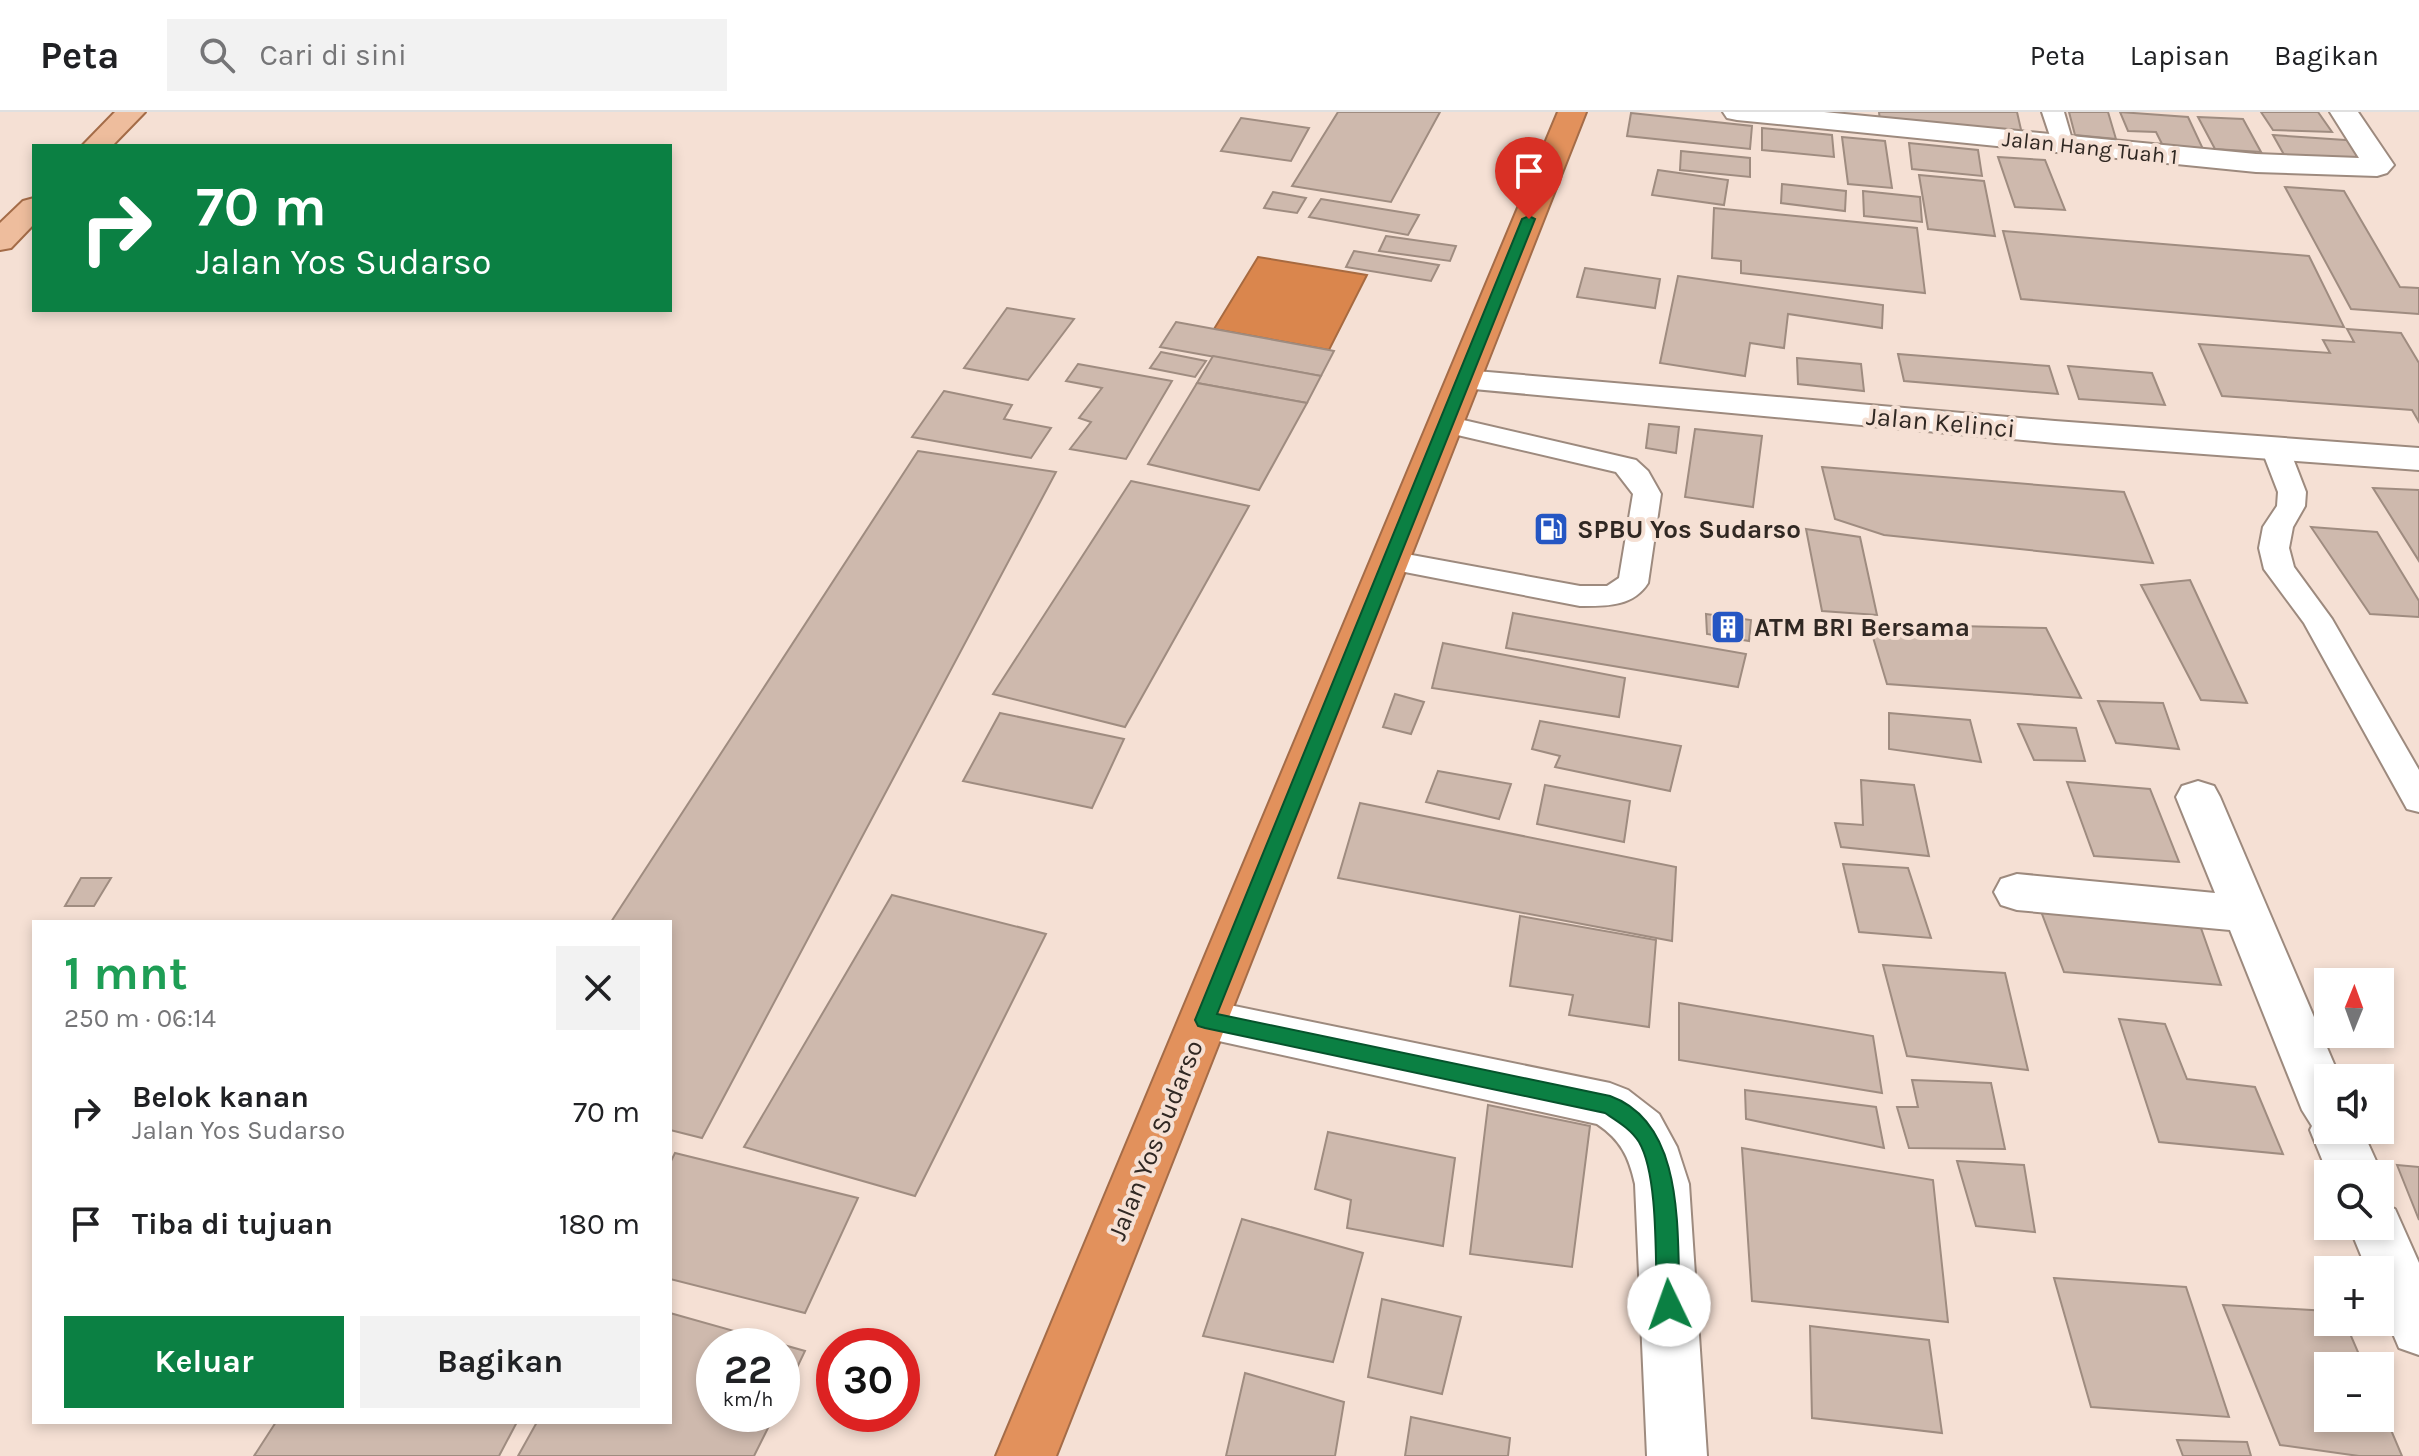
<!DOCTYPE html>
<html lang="id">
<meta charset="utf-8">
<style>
:root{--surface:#fff;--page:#f2f2f2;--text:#202124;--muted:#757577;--line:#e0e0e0;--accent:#0b8043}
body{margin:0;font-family:Karla,sans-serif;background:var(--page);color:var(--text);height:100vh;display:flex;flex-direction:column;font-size:30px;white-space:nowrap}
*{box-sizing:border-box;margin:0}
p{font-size:26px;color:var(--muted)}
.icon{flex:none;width:44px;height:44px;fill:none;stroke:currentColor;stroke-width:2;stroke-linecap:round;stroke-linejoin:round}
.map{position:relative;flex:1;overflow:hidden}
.details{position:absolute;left:32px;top:808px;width:640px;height:504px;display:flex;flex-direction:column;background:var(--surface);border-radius:0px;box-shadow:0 4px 12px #0003}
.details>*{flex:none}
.guide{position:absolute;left:32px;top:32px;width:640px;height:168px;border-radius:0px;box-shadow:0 4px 12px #0003;background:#0b8043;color:#fff;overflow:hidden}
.needle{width:52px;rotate:1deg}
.tools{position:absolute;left:2314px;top:856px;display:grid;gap:16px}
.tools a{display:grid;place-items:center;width:80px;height:80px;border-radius:0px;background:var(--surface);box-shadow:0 4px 12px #0003;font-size:40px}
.speed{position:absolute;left:696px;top:1216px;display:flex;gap:16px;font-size:40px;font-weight:700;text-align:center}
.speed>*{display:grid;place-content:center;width:104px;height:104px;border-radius:50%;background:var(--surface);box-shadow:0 4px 12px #0003;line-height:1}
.speed small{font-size:20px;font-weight:400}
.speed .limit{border:12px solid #d22;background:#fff;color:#111}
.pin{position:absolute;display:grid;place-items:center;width:68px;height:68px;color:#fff;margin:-82px -34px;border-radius:50% 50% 50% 0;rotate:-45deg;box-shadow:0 0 8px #0007}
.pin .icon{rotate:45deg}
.me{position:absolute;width:88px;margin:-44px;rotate:357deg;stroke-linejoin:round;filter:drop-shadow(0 0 6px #0008)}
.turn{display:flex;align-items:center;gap:28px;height:168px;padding:0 32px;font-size:36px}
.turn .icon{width:104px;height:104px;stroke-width:2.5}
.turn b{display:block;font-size:56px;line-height:68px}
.round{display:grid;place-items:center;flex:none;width:84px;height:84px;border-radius:0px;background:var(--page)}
.headline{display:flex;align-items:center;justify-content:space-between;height:136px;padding:0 32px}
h1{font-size:48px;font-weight:700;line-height:60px;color:#1e9e55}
.primary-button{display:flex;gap:16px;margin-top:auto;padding:16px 32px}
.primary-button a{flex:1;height:92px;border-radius:0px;background:var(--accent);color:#fff;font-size:32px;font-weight:700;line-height:92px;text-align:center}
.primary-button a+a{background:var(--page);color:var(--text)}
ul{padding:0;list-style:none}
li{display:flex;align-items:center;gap:24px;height:112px;padding:0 32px}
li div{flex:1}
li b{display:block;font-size:30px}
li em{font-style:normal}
header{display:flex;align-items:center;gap:48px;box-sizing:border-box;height:112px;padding:0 40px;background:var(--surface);border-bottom:2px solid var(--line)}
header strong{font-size:38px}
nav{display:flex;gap:44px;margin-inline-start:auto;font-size:28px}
.search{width:560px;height:72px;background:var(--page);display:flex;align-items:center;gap:20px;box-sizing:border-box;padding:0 28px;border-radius:0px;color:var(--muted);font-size:30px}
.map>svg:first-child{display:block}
</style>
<header>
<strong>Peta</strong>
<div class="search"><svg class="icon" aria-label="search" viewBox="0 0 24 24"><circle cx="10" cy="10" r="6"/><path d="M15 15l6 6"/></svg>Cari di sini</div>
<nav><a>Peta</a><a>Lapisan</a><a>Bagikan</a></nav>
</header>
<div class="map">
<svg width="2419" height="1344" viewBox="0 0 2419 1344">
<rect width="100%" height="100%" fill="#f5e0d4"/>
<polygon fill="#da864d" stroke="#a76a40" stroke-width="2" points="1258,145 1367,163 1329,238 1214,217"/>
<g fill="#ceb9ad" stroke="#9f8c80" stroke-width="2">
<polygon points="1338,0 1440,0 1391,90 1292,74"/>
<polygon points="1879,0 2017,0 2022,22 1880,9"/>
<polygon points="2069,0 2108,0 2116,27 2075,23"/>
<polygon points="2120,0 2188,5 2203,37 2163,34 2156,20 2128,19"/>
<polygon points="2261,0 2318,0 2332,20 2273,18"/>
<polygon points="1631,1 1752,14 1750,37 1627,24"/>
<polygon points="2198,5 2243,7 2261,40 2215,37"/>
<polygon points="1241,6 1309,16 1291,49 1221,39"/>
<polygon points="1762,16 1832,23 1834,45 1762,38"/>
<polygon points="2273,23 2360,29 2376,54 2287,48"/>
<polygon points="1842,25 1885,29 1892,76 1848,72"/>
<polygon points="1909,31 1978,38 1982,64 1912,57"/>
<polygon points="1681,39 1750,46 1750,65 1680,58"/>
<polygon points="1998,45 2045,48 2065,98 2015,95"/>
<polygon points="1658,58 1728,68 1724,93 1652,83"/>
<polygon points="1919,63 1984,69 1995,124 1928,117"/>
<polygon points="1782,72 1846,79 1845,99 1781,91"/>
<polygon points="2285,75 2344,79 2400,175 2419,176 2419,202 2351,197"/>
<polygon points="1863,79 1920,85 1922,110 1864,104"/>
<polygon points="1273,80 1306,86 1297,101 1264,96"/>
<polygon points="1321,87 1419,103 1408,123 1309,105"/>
<polygon points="1714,96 1917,116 1925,181 1741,161 1741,149 1712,146"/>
<polygon points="2003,119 2309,144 2344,215 2021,187"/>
<polygon points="1386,124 1456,134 1450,149 1379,139"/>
<polygon points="1354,139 1439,153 1431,169 1346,155"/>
<polygon points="1585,156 1660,167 1655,196 1577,185"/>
<polygon points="1678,164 1883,193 1882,216 1788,202 1784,236 1750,231 1745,264 1660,251"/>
<polygon points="1007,196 1074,207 1028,268 964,256"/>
<polygon points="1176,210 1329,238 1334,239 1321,264 1160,235"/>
<polygon points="2347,217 2401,221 2419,251 2419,310 2412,298 2222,284 2199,232 2330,241 2323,228 2354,230"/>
<polygon points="1161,240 1206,249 1195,265 1150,256"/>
<polygon points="1898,242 2049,254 2058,282 1904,269"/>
<polygon points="1213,244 1321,264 1307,291 1197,271"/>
<polygon points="1797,246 1861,252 1864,279 1798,272"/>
<polygon points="1078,252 1172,269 1126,347 1070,337 1091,310 1079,306 1102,276 1066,269"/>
<polygon points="2068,254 2152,261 2165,293 2079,287"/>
<polygon points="1197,271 1307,291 1259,378 1148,352"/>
<polygon points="944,279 1012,293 1004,307 1051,316 1031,346 912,325"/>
<polygon points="1649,312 1679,315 1676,341 1646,336"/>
<polygon points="1695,317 1762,324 1753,395 1685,385"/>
<polygon points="918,339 1056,360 702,1026 670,1018 670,810 611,810"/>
<polygon points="1822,355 2124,380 2153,451 1884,423 1835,407"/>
<polygon points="1131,369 1249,394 1125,615 993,582"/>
<polygon points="2373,376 2419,378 2419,449"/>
<polygon points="2311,415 2377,420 2419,489 2419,505 2370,502"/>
<polygon points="1806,417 1860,425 1877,503 1822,499"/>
<polygon points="2190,468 2247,591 2201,588 2141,473"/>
<polygon points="1513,501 1746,542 1738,575 1506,536"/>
<polygon points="1706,502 1751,508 1749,529 1707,522"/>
<polygon points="1869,512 2046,516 2081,586 1887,572"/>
<polygon points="1443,531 1625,566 1619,605 1432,576"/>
<polygon points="1395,582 1424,590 1411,622 1383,615"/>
<polygon points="2098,589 2163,591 2179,637 2116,631"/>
<polygon points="1000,601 1124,627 1092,696 963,669"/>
<polygon points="1889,601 1970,608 1981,650 1889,637"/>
<polygon points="1540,609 1681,634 1670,679 1555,655 1560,644 1532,637"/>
<polygon points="2018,612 2076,616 2085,649 2034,648"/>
<polygon points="1438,659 1511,672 1499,707 1426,690"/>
<polygon points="1861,668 1914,673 1929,744 1841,735 1835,711 1863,713"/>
<polygon points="2067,670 2150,677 2179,750 2094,744"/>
<polygon points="1545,673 1630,689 1624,730 1537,712"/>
<polygon points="1360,691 1676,755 1672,829 1338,766"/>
<polygon points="1843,752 1908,756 1931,826 1859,820"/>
<polygon points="81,766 111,766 94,794 65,794"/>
<polygon points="892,783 1046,822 915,1084 744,1035"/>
<polygon points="2039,794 2196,802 2221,873 2064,860"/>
<polygon points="1520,804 1656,828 1649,915 1569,903 1573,883 1510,874"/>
<polygon points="1883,853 2005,861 2028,958 1907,944"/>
<polygon points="1679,891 1873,924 1882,981 1679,948"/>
<polygon points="2119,907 2165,912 2187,967 2255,975 2283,1042 2159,1030"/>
<polygon points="1912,968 1991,971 2005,1037 1909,1036 1897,995 1918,995"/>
<polygon points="1745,978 1876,995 1884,1036 1746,1007"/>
<polygon points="1488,993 1590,1014 1572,1155 1470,1142"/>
<polygon points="1328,1020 1455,1046 1443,1134 1347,1116 1351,1088 1315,1077"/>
<polygon points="1742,1036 1933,1068 1948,1210 1752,1189"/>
<polygon points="675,1041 858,1086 805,1201 670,1167 670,1051"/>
<polygon points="1957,1049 2024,1053 2035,1120 1976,1114"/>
<polygon points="2397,1053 2419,1055 2419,1108"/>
<polygon points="1242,1107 1363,1141 1333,1250 1203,1224"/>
<polygon points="2054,1166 2186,1175 2229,1305 2091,1295"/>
<polygon points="1382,1187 1461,1205 1442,1282 1368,1265"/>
<polygon points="2223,1193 2328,1199 2328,1210 2345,1210 2364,1254 2328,1254 2328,1306 2380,1306 2380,1292 2402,1344 2359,1344 2280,1333"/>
<polygon points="670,1201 805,1239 782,1287 782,1234 714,1234 714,1302 775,1302 754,1344 518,1344 537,1310 670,1310"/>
<polygon points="1810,1214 1929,1228 1942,1321 1812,1306"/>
<polygon points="1245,1261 1344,1290 1335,1344 1226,1344"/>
<polygon points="1411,1305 1510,1326 1508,1344 1405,1344"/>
<polygon points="276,1310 517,1310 499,1344 254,1344"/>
<polygon points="2177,1328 2247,1330 2251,1344 2183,1344"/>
</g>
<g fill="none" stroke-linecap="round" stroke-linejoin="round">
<g stroke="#9d8a7e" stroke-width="4">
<g id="lane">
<polygon points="2042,0 2064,0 2073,31 2070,36 2054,36"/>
<path d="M 1446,304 L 1636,348 L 1648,359 L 1661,382 L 1648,471 C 1633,495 1606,494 1580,494 L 1379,455 L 1375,448 L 1379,441 L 1390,439 L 1580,474 L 1607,474 L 1619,466 L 1633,382 L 1616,360 L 1436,318 L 1432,312 L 1436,306 Z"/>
<polygon points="2275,328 2285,330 2289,336 2306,380 2305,394 2293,415 2289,436 2294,455 2332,507 2419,658 2419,700 2407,697 2304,511 2264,457 2259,436 2263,415 2277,394 2278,380 2261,336 2265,330"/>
</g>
</g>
<g stroke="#9d8a7e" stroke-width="4">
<g id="street">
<polygon points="1723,0 1824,0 2256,42 2359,46 2330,0 2358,0 2394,53 2387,61 2377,64 2256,60 1737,8 1727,6"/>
<polygon points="1464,258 2055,309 2419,336 2419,358 2055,331 1452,275 1447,268 1452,261"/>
<polygon points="2198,669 2214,674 2220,685 2340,966 2328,966 2328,1018 2362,1018 2382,1062 2380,1065 2380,1062 2328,1062 2310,1018 2312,1014 2302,998 2230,818 2017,798 2001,793 1994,780 2001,767 2017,762 2215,781 2176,685 2182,674"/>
<path d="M 1205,888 L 1610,971 L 1628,978 L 1659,1002 L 1677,1035 L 1689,1072 L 1707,1344 L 1647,1344 L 1635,1072 C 1629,1045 1621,1028 1597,1012 L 1187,922 L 1180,908 L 1187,894 Z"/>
<polygon points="2380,1091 2395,1097 2419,1151 2419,1243 2399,1236 2380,1191 2380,1158 2367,1158 2349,1114 2380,1114"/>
</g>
</g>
<g stroke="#a46c48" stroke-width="4">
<g id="primary">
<polygon points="115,0 145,0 112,34 82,34"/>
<polygon points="34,86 34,112 11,136 0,138 0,111 23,89"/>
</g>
</g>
<g stroke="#a46c48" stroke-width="4">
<polygon id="highway" points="1558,0 1586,0 1056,1344 996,1344"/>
</g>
<use href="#lane" fill="#fff" fill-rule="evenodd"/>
<use href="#street" fill="#fff" fill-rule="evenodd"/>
<use href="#primary" fill="#eebd9d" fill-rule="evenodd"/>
<use href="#highway" fill="#e2915c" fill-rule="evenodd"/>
</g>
<path fill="#0b8043" stroke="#07532c" stroke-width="2" d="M 1529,104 L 1535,107 L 1217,902 L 1610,984 C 1688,1012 1676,1126 1680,1193 L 1677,1201 L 1669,1204 L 1661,1201 L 1657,1193 C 1655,1152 1659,1064 1639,1030 C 1631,1017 1617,1009 1605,1001 L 1205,916 L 1198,914 L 1195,908 L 1522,107 Z"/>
<defs>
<g id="fuel-square" transform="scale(1.8)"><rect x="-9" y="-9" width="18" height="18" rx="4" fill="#2556c3" stroke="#f5e0d4"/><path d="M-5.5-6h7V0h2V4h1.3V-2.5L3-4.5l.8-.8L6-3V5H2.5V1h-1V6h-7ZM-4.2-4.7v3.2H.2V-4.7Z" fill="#fff"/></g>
<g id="building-square" transform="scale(1.8)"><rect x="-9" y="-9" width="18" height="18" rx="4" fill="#2556c3" stroke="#f5e0d4"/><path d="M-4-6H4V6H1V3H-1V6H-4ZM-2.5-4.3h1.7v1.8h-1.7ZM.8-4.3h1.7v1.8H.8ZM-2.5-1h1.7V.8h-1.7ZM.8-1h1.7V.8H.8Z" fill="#fff"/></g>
</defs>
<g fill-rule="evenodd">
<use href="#fuel-square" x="1551" y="417"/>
<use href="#building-square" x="1728" y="515"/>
</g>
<g text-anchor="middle" stroke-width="8" stroke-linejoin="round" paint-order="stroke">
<g font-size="22" fill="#302823" stroke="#f5e0d4">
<text transform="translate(2090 35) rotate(6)" y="8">Jalan Hang Tuah 1</text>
</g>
<g font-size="26" fill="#302823" stroke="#f5e0d4">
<text transform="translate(1941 310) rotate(5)" y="9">Jalan Kelinci</text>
<text transform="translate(1155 1028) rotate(-68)" y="9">Jalan Yos Sudarso</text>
</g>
<g font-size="26" font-weight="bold" fill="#302823" stroke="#f5e0d4" text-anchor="start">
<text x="1577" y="426">SPBU Yos Sudarso</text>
<text x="1754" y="524">ATM BRI Bersama</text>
</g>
</g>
</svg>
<div class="tools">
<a><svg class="needle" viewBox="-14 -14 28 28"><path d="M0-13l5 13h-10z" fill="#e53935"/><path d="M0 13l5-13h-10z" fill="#757577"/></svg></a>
<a><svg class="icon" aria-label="sound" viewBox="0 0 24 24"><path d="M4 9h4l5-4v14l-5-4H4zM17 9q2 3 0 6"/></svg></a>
<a><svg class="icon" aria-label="search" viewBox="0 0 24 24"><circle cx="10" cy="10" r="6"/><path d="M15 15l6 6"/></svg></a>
<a>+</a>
<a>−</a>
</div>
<div class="speed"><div>22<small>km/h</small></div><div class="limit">30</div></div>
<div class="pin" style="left:1529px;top:107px;background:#d93025"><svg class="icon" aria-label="arrive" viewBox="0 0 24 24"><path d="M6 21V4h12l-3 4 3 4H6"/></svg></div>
<svg class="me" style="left:1669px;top:1193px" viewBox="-20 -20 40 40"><circle r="19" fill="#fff"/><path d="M0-13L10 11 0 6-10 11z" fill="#0b8043"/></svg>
<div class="guide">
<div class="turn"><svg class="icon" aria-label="right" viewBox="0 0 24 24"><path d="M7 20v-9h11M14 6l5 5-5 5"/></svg><div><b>70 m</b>Jalan Yos Sudarso</div></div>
</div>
<section class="details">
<div class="headline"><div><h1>1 mnt</h1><p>250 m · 06:14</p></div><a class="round"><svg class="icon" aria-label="close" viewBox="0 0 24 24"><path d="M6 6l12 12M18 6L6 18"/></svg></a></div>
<ul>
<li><svg class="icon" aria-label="right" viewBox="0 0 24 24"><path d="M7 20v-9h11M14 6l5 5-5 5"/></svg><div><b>Belok kanan</b><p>Jalan Yos Sudarso</p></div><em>70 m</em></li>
<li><svg class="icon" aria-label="arrive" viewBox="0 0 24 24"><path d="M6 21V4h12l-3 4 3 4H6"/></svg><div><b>Tiba di tujuan</b></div><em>180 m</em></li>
</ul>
<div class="primary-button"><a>Keluar</a><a>Bagikan</a></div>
</section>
</div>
